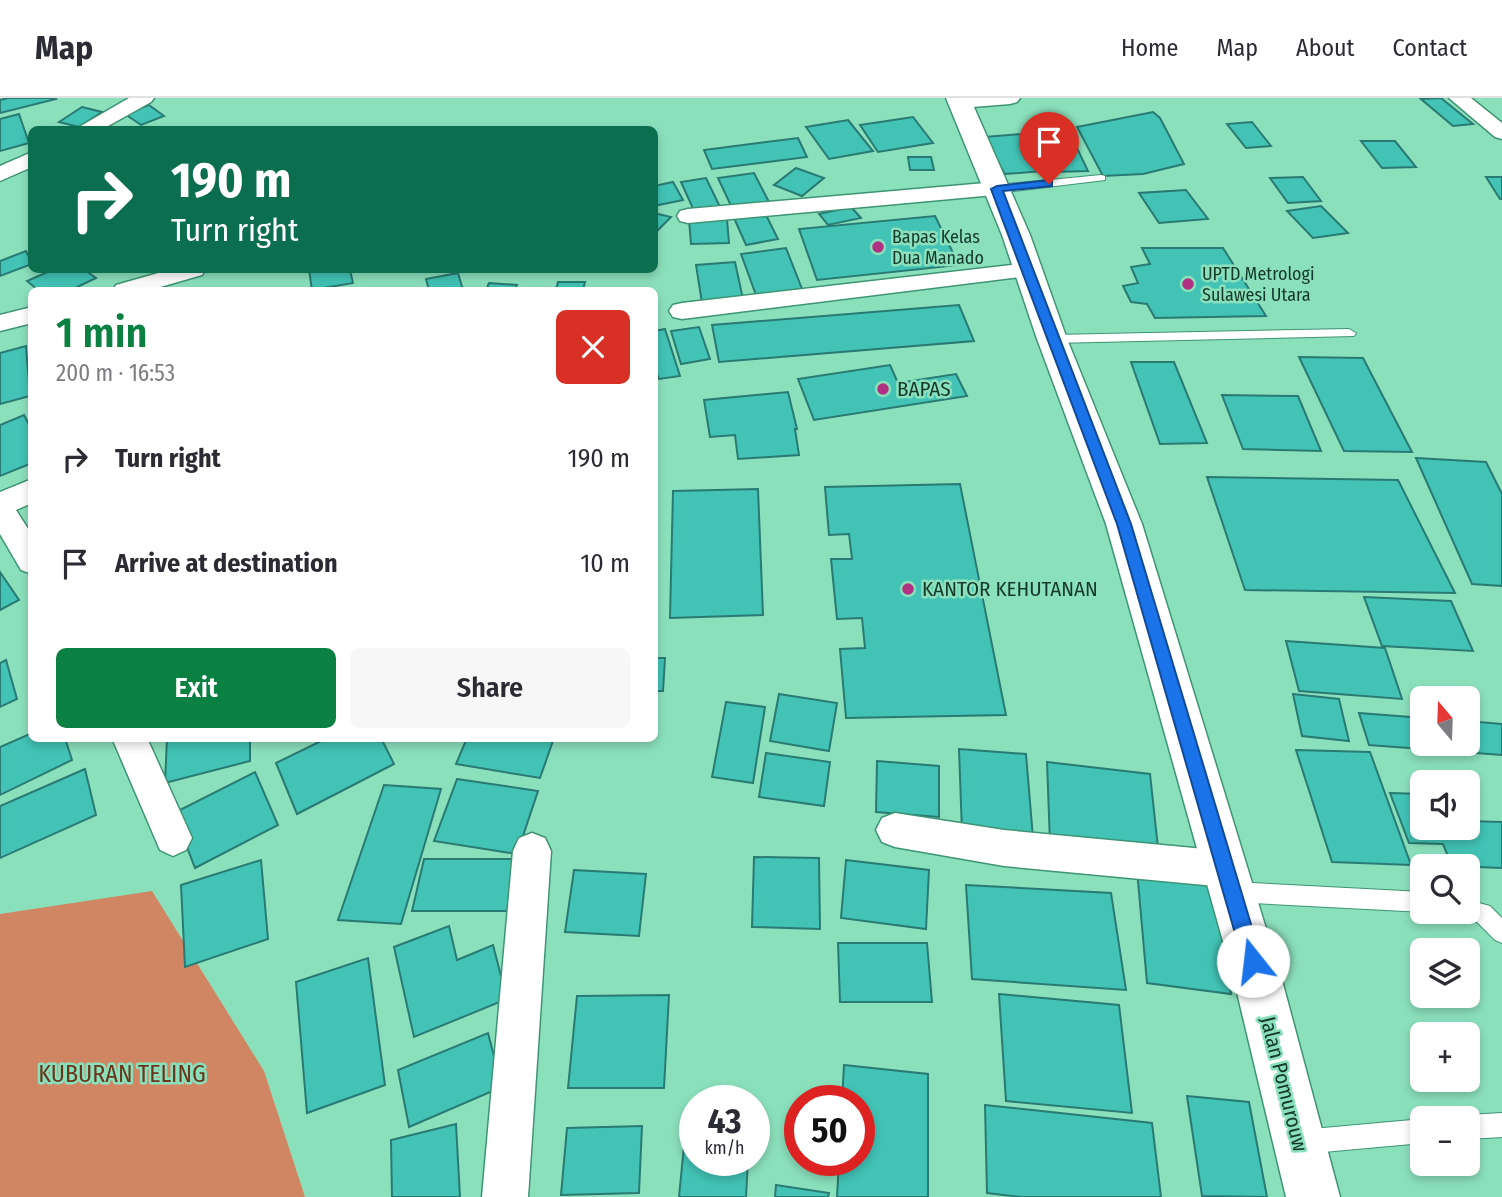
<!DOCTYPE html>
<meta charset="utf-8">
<style>
:root{--surface:#fff;--page:#f7f7f7;--text:#2b2b33;--muted:#7c7c81;--line:#e1e1e2;--accent:#0b8043}
body{margin:0;font-family:"Fira Sans Condensed",sans-serif;background:var(--page);color:var(--text);height:100vh;display:flex;flex-direction:column;font-size:26px;white-space:nowrap}
*{box-sizing:border-box;margin:0}
p{font-size:23px;color:var(--muted)}
.icon{flex:none;width:38px;height:38px;fill:none;stroke:currentColor;stroke-width:2;stroke-linecap:round;stroke-linejoin:round}
.map{position:relative;flex:1;overflow:hidden}
.panel{position:absolute;left:28px;top:189px;width:630px;height:455px;display:flex;flex-direction:column;background:var(--surface);border-radius:10px;box-shadow:0 4px 10px #0003}
.panel>*{flex:none}
.banner{position:absolute;left:28px;top:28px;width:630px;height:147px;border-radius:10px;box-shadow:0 4px 10px #0003;background:#0b6e4f;color:#fff;overflow:hidden}
.needle{width:46px;rotate:341deg}
.fabs{position:absolute;left:1410px;top:588px;display:grid;gap:14px}
.fabs a{display:grid;place-items:center;width:70px;height:70px;border-radius:10px;background:var(--surface);box-shadow:0 4px 10px #0003;font-size:35px}
.speed{position:absolute;left:679px;top:987px;display:flex;gap:14px;font-size:35px;font-weight:700;text-align:center}
.speed>*{display:grid;place-content:center;width:91px;height:91px;border-radius:50%;background:var(--surface);box-shadow:0 4px 10px #0003;line-height:1}
.speed small{font-size:18px;font-weight:400}
.speed .limit{border:10px solid #d22;background:#fff;color:#111}
.pin{position:absolute;display:grid;place-items:center;width:60px;height:60px;color:#fff;margin:-72px -30px;border-radius:50% 50% 50% 0;rotate:-45deg;box-shadow:0 0 7px #0007}
.pin .icon{rotate:45deg}
.me{position:absolute;width:77px;margin:-38px;rotate:344deg;stroke-linejoin:round;filter:drop-shadow(0 0 5px #0008)}
.turn{display:flex;align-items:center;gap:24px;height:147px;padding:0 28px;font-size:32px}
.turn .icon{width:91px;height:91px;stroke-width:2.5}
.turn b{display:block;font-size:49px;line-height:60px}
.round{display:grid;place-items:center;flex:none;width:74px;height:74px;border-radius:10px;background:var(--page)}
.overview{display:flex;align-items:center;justify-content:space-between;height:119px;padding:0 28px}
h1{font-size:42px;font-weight:600;line-height:52px;color:var(--accent)}
.cta{display:flex;gap:14px;margin-top:auto;padding:14px 28px}
.cta a{flex:1;height:80px;border-radius:10px;background:var(--accent);color:#fff;font-size:28px;font-weight:600;line-height:80px;text-align:center}
.cta a+a{background:var(--page);color:var(--text)}
ul{padding:0;list-style:none}
li{display:flex;align-items:center;gap:21px;height:105px;padding:0 28px}
li div{flex:1}
li b{display:block;font-size:26px}
li em{font-style:normal}
header{display:flex;align-items:center;gap:42px;box-sizing:border-box;height:98px;padding:0 35px;background:var(--surface);border-bottom:2px solid var(--line)}
header strong{font-size:33px}
nav{display:flex;gap:38px;margin-inline-start:auto;font-size:24px}
.map>svg:first-child{display:block}
</style>
<header>
<strong>Map</strong>
<nav><a>Home</a><a>Map</a><a>About</a><a>Contact</a></nav>
</header>
<div class="map">
<svg width="1502" height="1099" viewBox="0 0 1502 1099">
<rect width="100%" height="100%" fill="#8be0bc"/>
<polygon fill="#d18663" points="152,793 264,973 305,1099 0,1099 0,816"/>
<g fill="#42c3b6" stroke="#297a72" stroke-width="2">
<polygon points="8,0 55,0 56,1 0,15 0,2"/>
<polygon points="1441,0 1473,26 1453,28 1421,1"/>
<polygon points="149,7 164,18 141,27 125,16"/>
<polygon points="82,9 102,14 79,29 59,24"/>
<polygon points="1153,14 1160,20 1184,66 1143,76 1103,78 1077,29"/>
<polygon points="19,16 29,45 0,53 0,21"/>
<polygon points="913,19 933,45 878,54 860,27"/>
<polygon points="848,22 873,53 829,61 806,29"/>
<polygon points="1252,24 1271,48 1246,50 1227,26"/>
<polygon points="1056,32 1064,48 1076,48 1088,73 1049,74 1032,33"/>
<polygon points="1022,36 1045,73 1005,76 983,39"/>
<polygon points="798,40 807,59 712,71 704,52"/>
<polygon points="1361,43 1395,43 1416,69 1382,70"/>
<polygon points="908,59 931,59 934,72 910,72"/>
<polygon points="796,70 824,80 802,98 774,87"/>
<polygon points="754,75 769,104 732,110 718,80"/>
<polygon points="1303,79 1321,103 1288,105 1270,80"/>
<polygon points="1486,79 1502,79 1502,101 1500,101"/>
<polygon points="706,80 721,111 695,115 681,84"/>
<polygon points="673,84 683,102 654,108 654,88"/>
<polygon points="1186,92 1208,121 1159,125 1139,95"/>
<polygon points="1321,108 1348,135 1313,140 1287,113"/>
<polygon points="851,109 861,120 828,127 819,116"/>
<polygon points="654,115 671,119 654,136"/>
<polygon points="765,115 778,141 746,147 734,120"/>
<polygon points="935,118 959,167 817,182 799,131"/>
<polygon points="727,121 729,145 691,146 689,122"/>
<polygon points="786,150 802,191 756,197 741,156"/>
<polygon points="1142,150 1223,150 1266,218 1155,220 1147,206 1131,204 1123,188 1138,185 1131,169 1150,166"/>
<polygon points="26,153 32,166 0,178 0,163"/>
<polygon points="735,164 743,201 702,205 696,167"/>
<polygon points="52,172 85,172 96,180 71,192 38,192 27,183"/>
<polygon points="309,172 350,172 353,185 312,192"/>
<polygon points="458,175 463,192 429,192 426,181"/>
<polygon points="558,184 585,184 583,192 556,192"/>
<polygon points="489,185 517,187 515,192 486,192"/>
<polygon points="959,207 974,243 719,264 712,227"/>
<polygon points="699,229 710,261 681,266 671,233"/>
<polygon points="665,231 680,278 659,281 654,268 654,233"/>
<polygon points="26,248 30,298 0,306 0,255"/>
<polygon points="1299,259 1363,260 1412,354 1344,353"/>
<polygon points="1131,264 1174,264 1207,345 1160,346"/>
<polygon points="890,267 898,285 956,276 967,298 814,322 798,281"/>
<polygon points="788,294 797,331 795,331 799,357 738,361 735,337 710,339 704,302"/>
<polygon points="1222,297 1298,298 1321,353 1243,351"/>
<polygon points="24,317 32,332 32,365 0,378 0,327"/>
<polygon points="1416,360 1486,364 1502,396 1502,488 1472,486"/>
<polygon points="1207,379 1398,382 1455,495 1245,492"/>
<polygon points="960,386 1006,617 846,620 840,551 865,550 862,520 837,521 831,461 852,461 849,436 829,437 825,389"/>
<polygon points="758,391 763,517 670,520 673,393"/>
<polygon points="0,474 19,502 0,512"/>
<polygon points="1364,499 1451,503 1473,553 1382,548"/>
<polygon points="1286,543 1385,550 1402,601 1299,593"/>
<polygon points="654,560 665,560 663,593 654,593"/>
<polygon points="6,562 17,601 0,609 0,565"/>
<polygon points="779,596 837,605 829,653 770,643"/>
<polygon points="1293,596 1339,601 1349,643 1302,638"/>
<polygon points="726,604 765,609 753,685 712,679"/>
<polygon points="1359,615 1423,620 1423,646 1468,646 1468,623 1502,626 1502,657 1369,647"/>
<polygon points="32,635 32,640 65,640 72,662 0,697 0,649"/>
<polygon points="167,640 250,640 250,663 165,685"/>
<polygon points="327,640 381,640 394,666 297,716 276,665"/>
<polygon points="467,640 554,640 540,680 456,666"/>
<polygon points="959,651 1026,656 1033,740 962,734"/>
<polygon points="1296,652 1370,654 1411,767 1332,764"/>
<polygon points="766,655 830,664 824,708 759,699"/>
<polygon points="877,663 939,668 939,719 876,714"/>
<polygon points="1047,664 1150,676 1159,759 1050,745"/>
<polygon points="85,671 96,717 0,760 0,708"/>
<polygon points="255,674 278,727 195,770 174,715"/>
<polygon points="457,681 538,693 517,756 434,743"/>
<polygon points="384,687 441,691 401,826 338,822"/>
<polygon points="1390,695 1423,696 1423,730 1468,730 1468,723 1502,724 1502,770 1452,768 1443,746 1409,745"/>
<polygon points="754,759 819,760 820,831 752,829"/>
<polygon points="424,761 515,761 507,813 412,813"/>
<polygon points="261,762 268,841 185,869 181,787"/>
<polygon points="846,762 929,772 926,831 841,820"/>
<polygon points="574,772 646,776 639,838 565,834"/>
<polygon points="1137,772 1215,782 1231,896 1147,885"/>
<polygon points="966,787 1111,795 1126,892 972,881"/>
<polygon points="449,828 457,862 493,847 507,901 414,939 394,849"/>
<polygon points="838,845 927,845 932,904 840,904"/>
<polygon points="368,860 385,987 307,1015 296,884"/>
<polygon points="999,896 1119,907 1132,1015 1006,1003"/>
<polygon points="669,897 664,990 568,990 577,898"/>
<polygon points="488,935 502,989 409,1029 398,972"/>
<polygon points="844,967 928,976 928,1099 837,1099 839,1062 859,1062 859,1003 842,1003"/>
<polygon points="1187,998 1249,1004 1267,1099 1202,1098"/>
<polygon points="688,1007 695,1008 695,1062 748,1062 746,1099 679,1099"/>
<polygon points="985,1007 1152,1025 1161,1099 1021,1099 987,1095"/>
<polygon points="456,1026 460,1099 392,1099 391,1042"/>
<polygon points="642,1028 639,1095 561,1097 567,1030"/>
<polygon points="776,1087 829,1095 828,1099 775,1099"/>
</g>
<g fill="none" stroke-linecap="round" stroke-linejoin="round">
<g stroke="#3e9473" stroke-width="2">
<g id="lane">
<polygon points="1101,77 1105,78 1105,82 997,95 991,91 997,87"/>
<polygon points="1349,231 1356,235 1354,238 1052,245 1045,241 1052,237"/>
<polygon points="1233,784 1423,794 1424,814 1233,804 1226,801 1223,794 1226,787"/>
<polygon points="1468,802 1490,808 1502,820 1502,845 1495,842 1477,824 1461,819 1458,814 1468,814"/>
<polygon points="1502,1015 1502,1039 1468,1041 1468,1020 1461,1020 1468,1017"/>
<polygon points="1423,1021 1423,1045 1301,1056 1293,1052 1289,1044 1293,1036 1301,1032"/>
</g>
</g>
<g stroke="#3e9473" stroke-width="3">
<g id="street">
<polygon points="129,0 154,0 151,4 101,32 74,32"/>
<polygon points="953,0 1020,0 1017,4 1010,6 960,10 953,8 950,4"/>
<polygon points="1449,0 1471,0 1502,25 1502,41 1495,39"/>
<polygon points="32,54 32,69 0,83 0,68"/>
<polygon points="997,84 1005,86 1008,91 1005,96 688,125 680,123 677,118 680,113 688,111"/>
<polygon points="1028,165 1037,167 1040,172 1037,177 682,221 673,219 669,213 673,207 682,205"/>
<polygon points="169,172 205,172 202,177 150,192 113,192 116,187"/>
<polygon points="32,209 32,225 0,233 0,217"/>
<polygon points="32,381 32,405 16,412 32,437 32,476 21,472 0,436 0,394"/>
<polygon points="112,640 147,640 192,740 186,752 173,758 160,752"/>
<polygon points="895,715 1004,732 1226,753 1240,758 1245,771 1240,784 1226,789 1004,768 895,749 882,744 876,732 882,720"/>
<polygon points="532,735 545,740 551,753 528,1099 482,1099 513,753 519,740"/>
</g>
</g>
<g stroke="#3e9473" stroke-width="3">
<polygon id="secondary" points="946,0 970,0 1030,137 1067,241 1142,426 1283,886 1340,1099 1286,1099 1235,886 1106,426 1037,241 1002,137"/>
</g>
<use href="#lane" fill="#fff" fill-rule="evenodd"/>
<use href="#street" fill="#fff" fill-rule="evenodd"/>
<use href="#secondary" fill="#fff" fill-rule="evenodd"/>
</g>
<polygon fill="#1a73e8" stroke="#114b97" stroke-width="2" points="1049,82 1052,83 1052,88 1003,93 1131,426 1262,863 1260,870 1253,873 1246,870 1243,863 1117,426 991,91 997,88"/>
<g fill="#ae3182" stroke="#8be0bc" stroke-width="2.5">
<circle cx="878" cy="149" r="7"/>
<circle cx="1188" cy="186" r="7"/>
<circle cx="883" cy="291" r="7"/>
<circle cx="908" cy="491" r="7"/>
</g>
<g text-anchor="middle" stroke-width="5" stroke-linejoin="round" paint-order="stroke">
<g font-size="18" fill="#15392c" stroke="#8be0bc" text-anchor="start">
<text x="892" y="145">Bapas Kelas<tspan x="892" dy="21">Dua Manado</tspan></text>
<text x="1202" y="182">UPTD Metrologi<tspan x="1202" dy="21">Sulawesi Utara</tspan></text>
</g>
<g font-size="21" fill="#15392c" stroke="#8be0bc" text-anchor="start">
<text x="897" y="298">BAPAS</text>
<text x="922" y="498">KANTOR KEHUTANAN</text>
</g>
<g font-size="21" fill="#15392c" stroke="#8be0bc">
<text transform="translate(1284 986) rotate(76)" y="7">Jalan Pomurouw</text>
</g>
<g font-size="24" fill="#6a351a" stroke="#8be0bc">
<text x="122" y="984">KUBURAN TELING</text>
</g>
</g>
</svg>
<div class="fabs">
<a><svg class="needle" viewBox="-14 -14 28 28"><path d="M0-13l5 13h-10z" fill="#e53935"/><path d="M0 13l5-13h-10z" fill="#7c7c81"/></svg></a>
<a><svg class="icon" aria-label="sound" viewBox="0 0 24 24"><path d="M4 9h4l5-4v14l-5-4H4zM17 9q2 3 0 6"/></svg></a>
<a><svg class="icon" aria-label="search" viewBox="0 0 24 24"><circle cx="10" cy="10" r="6"/><path d="M15 15l6 6"/></svg></a>
<a><svg class="icon" aria-label="layers" viewBox="0 0 24 24"><path d="M12 4l9 5-9 5-9-5zM3 14l9 5 9-5"/></svg></a>
<a>+</a>
<a>−</a>
</div>
<div class="speed"><div>43<small>km/h</small></div><div class="limit">50</div></div>
<div class="pin" style="left:1049px;top:86px;background:#d93025"><svg class="icon" aria-label="arrive" viewBox="0 0 24 24"><path d="M6 21V4h12l-3 4 3 4H6"/></svg></div>
<svg class="me" style="left:1253px;top:863px" viewBox="-20 -20 40 40"><circle r="19" fill="#fff"/><path d="M0-13L10 11 0 6-10 11z" fill="#1a73e8"/></svg>
<div class="banner">
<div class="turn"><svg class="icon" aria-label="right" viewBox="0 0 24 24"><path d="M7 20v-9h11M14 6l5 5-5 5"/></svg><div><b>190 m</b>Turn right</div></div>
</div>
<section class="panel">
<div class="overview"><div><h1>1 min</h1><p>200 m · 16:53</p></div><a class="round" style="background:#d93025;color:#fff"><svg class="icon" aria-label="close" viewBox="0 0 24 24"><path d="M6 6l12 12M18 6L6 18"/></svg></a></div>
<ul>
<li><svg class="icon" aria-label="right" viewBox="0 0 24 24"><path d="M7 20v-9h11M14 6l5 5-5 5"/></svg><div><b>Turn right</b></div><em>190 m</em></li>
<li><svg class="icon" aria-label="arrive" viewBox="0 0 24 24"><path d="M6 21V4h12l-3 4 3 4H6"/></svg><div><b>Arrive at destination</b></div><em>10 m</em></li>
</ul>
<div class="cta"><a>Exit</a><a>Share</a></div>
</section>
</div>
